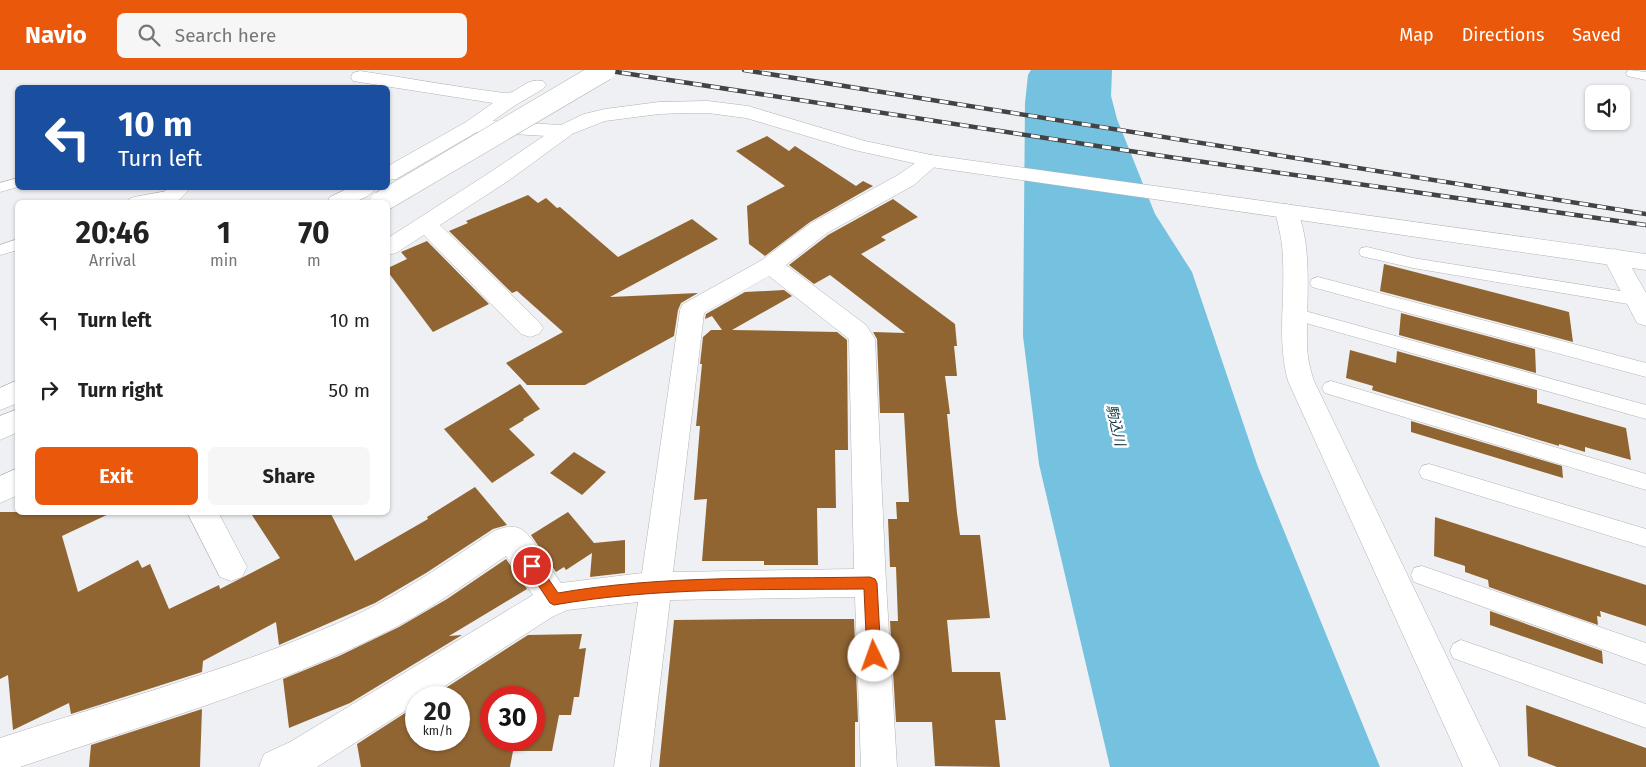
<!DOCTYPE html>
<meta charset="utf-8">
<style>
:root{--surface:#fff;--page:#f6f6f6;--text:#222;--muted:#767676;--accent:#ea580c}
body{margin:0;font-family:"Fira Sans","Noto Sans JP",sans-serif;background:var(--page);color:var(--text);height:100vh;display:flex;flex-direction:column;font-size:19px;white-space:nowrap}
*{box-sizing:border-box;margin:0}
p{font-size:16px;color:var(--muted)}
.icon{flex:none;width:28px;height:28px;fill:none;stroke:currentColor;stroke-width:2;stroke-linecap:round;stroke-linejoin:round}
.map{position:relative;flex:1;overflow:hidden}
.panel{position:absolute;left:15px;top:130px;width:375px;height:315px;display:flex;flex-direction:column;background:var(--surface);border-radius:8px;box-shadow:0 1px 4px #0004}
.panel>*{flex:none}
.hud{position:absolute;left:15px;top:15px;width:375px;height:105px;border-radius:8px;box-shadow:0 1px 4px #0004;background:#1a4fa0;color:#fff;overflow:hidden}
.tools{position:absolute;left:1585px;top:15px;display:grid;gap:10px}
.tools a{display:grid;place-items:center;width:45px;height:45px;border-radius:8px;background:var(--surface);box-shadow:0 1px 4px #0004;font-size:25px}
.speed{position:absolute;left:405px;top:616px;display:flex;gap:10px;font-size:25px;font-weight:700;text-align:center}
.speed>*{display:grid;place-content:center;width:65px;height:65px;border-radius:50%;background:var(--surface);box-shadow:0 1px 4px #0004;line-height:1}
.speed small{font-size:12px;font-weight:400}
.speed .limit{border:8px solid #d22;background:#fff;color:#111}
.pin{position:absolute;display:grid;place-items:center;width:42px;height:42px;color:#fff;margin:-21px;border:2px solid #fff;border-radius:50%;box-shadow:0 1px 5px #0007}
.me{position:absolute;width:55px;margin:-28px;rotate:357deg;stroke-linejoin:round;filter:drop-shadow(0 0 4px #0008)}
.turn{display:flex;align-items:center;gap:18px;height:105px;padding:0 20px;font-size:22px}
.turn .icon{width:65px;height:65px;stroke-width:2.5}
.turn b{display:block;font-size:35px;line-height:42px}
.eta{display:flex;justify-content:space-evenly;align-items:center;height:85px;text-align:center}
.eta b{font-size:30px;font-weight:700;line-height:35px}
.action{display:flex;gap:10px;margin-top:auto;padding:10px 20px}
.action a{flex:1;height:58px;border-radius:8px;background:var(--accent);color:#fff;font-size:20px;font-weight:700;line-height:58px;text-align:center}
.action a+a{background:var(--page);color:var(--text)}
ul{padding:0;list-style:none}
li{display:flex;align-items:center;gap:15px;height:70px;padding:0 20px}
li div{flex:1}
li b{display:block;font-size:19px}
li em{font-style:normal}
header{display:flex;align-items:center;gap:30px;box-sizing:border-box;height:70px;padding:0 25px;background:var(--accent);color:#fff}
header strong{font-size:24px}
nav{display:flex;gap:28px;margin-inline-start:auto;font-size:18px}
.search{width:350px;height:45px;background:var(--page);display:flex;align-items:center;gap:12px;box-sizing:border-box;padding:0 18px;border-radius:8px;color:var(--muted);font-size:19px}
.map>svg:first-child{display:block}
</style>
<header>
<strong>Navio</strong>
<div class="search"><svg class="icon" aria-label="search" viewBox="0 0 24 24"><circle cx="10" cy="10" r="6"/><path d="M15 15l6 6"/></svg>Search here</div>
<nav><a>Map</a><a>Directions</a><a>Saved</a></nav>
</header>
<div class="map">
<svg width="1646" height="697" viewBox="0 0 1646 697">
<rect width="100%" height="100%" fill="#eef0f3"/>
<polygon fill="#74c1e0" points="1031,0 1112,0 1111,26 1117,49 1155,144 1192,202 1258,397 1380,697 1110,697 1039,394 1023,266 1025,33 1028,5"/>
<g fill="#916532" fill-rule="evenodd">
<polygon points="767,66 789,81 795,76 856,116 863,111 873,116 810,152 765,186 749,174 747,136 785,116 736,81"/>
<polygon points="528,125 538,133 546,128 557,138 560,137 618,187 692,149 718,169 610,227 698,223 681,233 678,240 674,266 585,315 527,315 506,293 563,262 517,221 512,223 449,161 468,153 466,151"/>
<polygon points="893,129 918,147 881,167 886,170 861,184 955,254 957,276 954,276 957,306 945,306 950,344 947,344 957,443 960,465 980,465 990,548 947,550 952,602 1000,602 1006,650 995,650 1000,697 935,696 932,652 896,652 890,551 898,551 896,497 890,497 888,449 897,449 896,432 909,432 904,343 880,343 877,269 873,262 905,263 830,205 814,214 789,195 828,165"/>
<polygon points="427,171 489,234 433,262 388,202 388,198 407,189 401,182"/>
<polygon points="1384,194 1569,242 1573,272 1380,221"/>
<polygon points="784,220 792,226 732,260 837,262 847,270 848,380 835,380 836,438 817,438 818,495 764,495 764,491 702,491 707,429 694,430 700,356 696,356 702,294 700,294 703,267 711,260 722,260 712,246 705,249 706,244 745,222"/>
<polygon points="1401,243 1535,279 1536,303 1399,265"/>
<polygon points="1350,280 1396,293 1397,281 1537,320 1537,333 1626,358 1631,390 1585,377 1585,382 1559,374 1559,376 1372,320 1373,316 1346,308"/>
<polygon points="520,314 540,339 523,349 524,350 509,359 535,385 492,413 444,359"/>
<polygon points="1411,351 1562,396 1563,408 1411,362"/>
<polygon points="574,382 606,402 582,425 550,403"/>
<polygon points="475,417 507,455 493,459 426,503 375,533 279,575 276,552 203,591 202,602 71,644 69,633 13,660 8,605 0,609 0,442 113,442 62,466 78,522 138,490 142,498 150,494 169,539 219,515 220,519 280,488 250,442 330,442 355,491 428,449 427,447"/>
<polygon points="568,442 594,473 625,470 625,503 590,507 592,483 566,500 564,497 556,502 531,465"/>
<polygon points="1435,447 1646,515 1646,556 1600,541 1601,547 1597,546 1598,555 1489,517 1488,510 1465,502 1465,496 1434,486"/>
<polygon points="506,489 527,519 449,566 462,565 350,633 289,658 283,609 339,586 399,557 447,529"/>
<polygon points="1490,541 1602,581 1603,594 1490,555"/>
<polygon points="764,549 854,549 858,652 855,652 855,697 659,697 674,550"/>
<path d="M 582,564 L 579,579 L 586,578 L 579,627 L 574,627 L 571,645 L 559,645 L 552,681 L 513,681 L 510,697 L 361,697 L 357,674 L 416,636 L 416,670 L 459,670 L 459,628 L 430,628 L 528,565 ZM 491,628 L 534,628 L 534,670 L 491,670 Z"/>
<polygon points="1526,635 1646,678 1646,697 1557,697 1528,686"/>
<polygon points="202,639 200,697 89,697 91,675"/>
</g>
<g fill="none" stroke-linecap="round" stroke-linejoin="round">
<g stroke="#b2b3b7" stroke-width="1">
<g id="service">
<polygon points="1629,0 1646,2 1646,10 1627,6 1626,3"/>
<polygon points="18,108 18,117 0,122 0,113"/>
<polygon points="173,120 178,122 180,125 178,128 157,132 126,132 129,129 134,127"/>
<polygon points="18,169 18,180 0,185 0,175"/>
<polygon points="1367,177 1413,188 1646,225 1646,237 1413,198 1361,186 1359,182 1361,178"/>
<polygon points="1318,207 1646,293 1646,307 1312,217 1310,213 1312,209"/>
<polygon points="1294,238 1646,335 1646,349 1288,248 1286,244 1288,240"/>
<polygon points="1331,311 1646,404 1646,420 1325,323 1322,318 1325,313"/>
<polygon points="1429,394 1646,459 1646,477 1422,408 1419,402 1422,396"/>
<polygon points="1422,496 1646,573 1646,595 1414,512 1411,505 1414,498"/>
<polygon points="1461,570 1646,634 1646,658 1453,588 1450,581 1453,574"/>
</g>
</g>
<g stroke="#b2b3b7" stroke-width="1">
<g id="minor">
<path d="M 360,1 C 408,8 456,17 504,23 C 517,25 525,7 543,11 L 546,15 L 543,19 L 514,36 L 480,60 L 473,62 L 466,60 L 463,56 L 466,52 L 493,33 L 353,11 L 351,7 L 353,3 Z"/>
<polygon points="564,55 571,57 574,61 571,65 508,111 440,155 539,252 543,258 539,264 530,267 521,264 424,165 396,183 388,185 388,168 492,101 557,57"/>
<path d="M 931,85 L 938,87 L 941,91 L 914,115 L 827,163 L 786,195 L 866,255 L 875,269 L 886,513 L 897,697 L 861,697 L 855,527 L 670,530 L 650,697 L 614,697 L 638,532 L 567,540 L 552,547 L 426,628 L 416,628 L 416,634 L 317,697 L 259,697 L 264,684 L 290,672 L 533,525 L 506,486 C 466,513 426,543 382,564 C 267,621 142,655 20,697 L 0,697 L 0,668 C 120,629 244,597 358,544 C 406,521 450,490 494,461 C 504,457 515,454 524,461 C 534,469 552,501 561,513 L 642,503 L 680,240 L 683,234 L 762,190 L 811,153 L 898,105 L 924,87 ZM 769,206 L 849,269 L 854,499 L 673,502 L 704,243 Z"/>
<polygon points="168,118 191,118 177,132 154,132"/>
<path d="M 1286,134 L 1294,136 C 1314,167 1306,236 1307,273 C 1307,286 1310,299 1314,311 L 1500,697 L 1463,697 L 1288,311 C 1277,271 1285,231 1283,191 C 1283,174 1279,158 1275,141 L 1278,136 Z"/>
<polygon points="1615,179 1623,182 1646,223 1646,256 1637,253 1603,187 1607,182"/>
<polygon points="18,398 18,425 0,433 0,406"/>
<polygon points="187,442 218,442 247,497 242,507 231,511 220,507"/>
</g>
</g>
<g stroke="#b2b3b7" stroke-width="1">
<g id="tertiary">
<polygon points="708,31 748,36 865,71 931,85 1646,184 1646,200 931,97 854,80 746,48 708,43 684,43 659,44 605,51 564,67 477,62 396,109 388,110 388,96 466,52 473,50 561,55 584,44 605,39 659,32"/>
<path d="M 349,118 L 376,118 C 365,133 343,134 327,132 L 330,127 Z"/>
<polygon points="18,310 18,333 0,340 0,318"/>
<polygon points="18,339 18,362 0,370 0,346"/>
</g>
</g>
<use href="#service" fill="#fff" fill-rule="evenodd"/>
<use href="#minor" fill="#fff" fill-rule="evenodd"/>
<use href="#tertiary" fill="#fff" fill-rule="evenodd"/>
<g stroke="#434345" stroke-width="4.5">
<g id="rail">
<polyline points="604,0 1169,87 1646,155"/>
<polyline points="744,0 1646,144"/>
</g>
</g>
<use href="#rail" stroke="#fff" stroke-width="3" stroke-dasharray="9" stroke-linecap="butt"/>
<g stroke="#b2b3b7" stroke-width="22" stroke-linecap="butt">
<polyline id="tertiary-bridge" points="381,132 605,0"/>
</g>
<use href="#tertiary-bridge" stroke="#fff" stroke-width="21"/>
</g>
<path fill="#ea580c" stroke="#983908" d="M 532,490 L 537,492 L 558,523 C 661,505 766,509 870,507 L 875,509 L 877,513 L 881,586 L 879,591 L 874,593 L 869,591 L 867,586 L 864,519 C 761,520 657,517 554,535 L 550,533 L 528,500 L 526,496 L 528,492 Z"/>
<g text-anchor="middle" stroke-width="5" stroke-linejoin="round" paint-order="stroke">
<g font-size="14" font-style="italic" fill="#103442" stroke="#fff">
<text transform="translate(1116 355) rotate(77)" y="5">駒込川</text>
</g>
</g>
</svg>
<div class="tools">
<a><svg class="icon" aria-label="sound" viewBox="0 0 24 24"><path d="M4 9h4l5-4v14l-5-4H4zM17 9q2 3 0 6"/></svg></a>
</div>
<div class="speed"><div>20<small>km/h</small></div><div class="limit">30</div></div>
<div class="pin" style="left:532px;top:496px;background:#d93025"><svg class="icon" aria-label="arrive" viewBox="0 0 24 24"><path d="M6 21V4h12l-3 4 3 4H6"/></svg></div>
<svg class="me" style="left:874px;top:586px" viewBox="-20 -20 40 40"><circle r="19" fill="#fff"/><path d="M0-13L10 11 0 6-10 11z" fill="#ea580c"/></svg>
<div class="hud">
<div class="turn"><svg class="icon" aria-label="left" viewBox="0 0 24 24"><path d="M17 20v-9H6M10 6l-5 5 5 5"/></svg><div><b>10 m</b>Turn left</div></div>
</div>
<section class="panel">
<div class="eta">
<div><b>20:46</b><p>Arrival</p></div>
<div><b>1</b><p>min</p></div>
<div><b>70</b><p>m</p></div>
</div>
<ul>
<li><svg class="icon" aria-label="left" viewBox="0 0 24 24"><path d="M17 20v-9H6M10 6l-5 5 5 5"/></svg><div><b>Turn left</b></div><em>10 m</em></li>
<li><svg class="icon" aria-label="right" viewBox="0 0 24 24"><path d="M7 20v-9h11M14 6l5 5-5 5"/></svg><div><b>Turn right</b></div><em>50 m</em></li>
</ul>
<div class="action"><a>Exit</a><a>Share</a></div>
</section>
</div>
